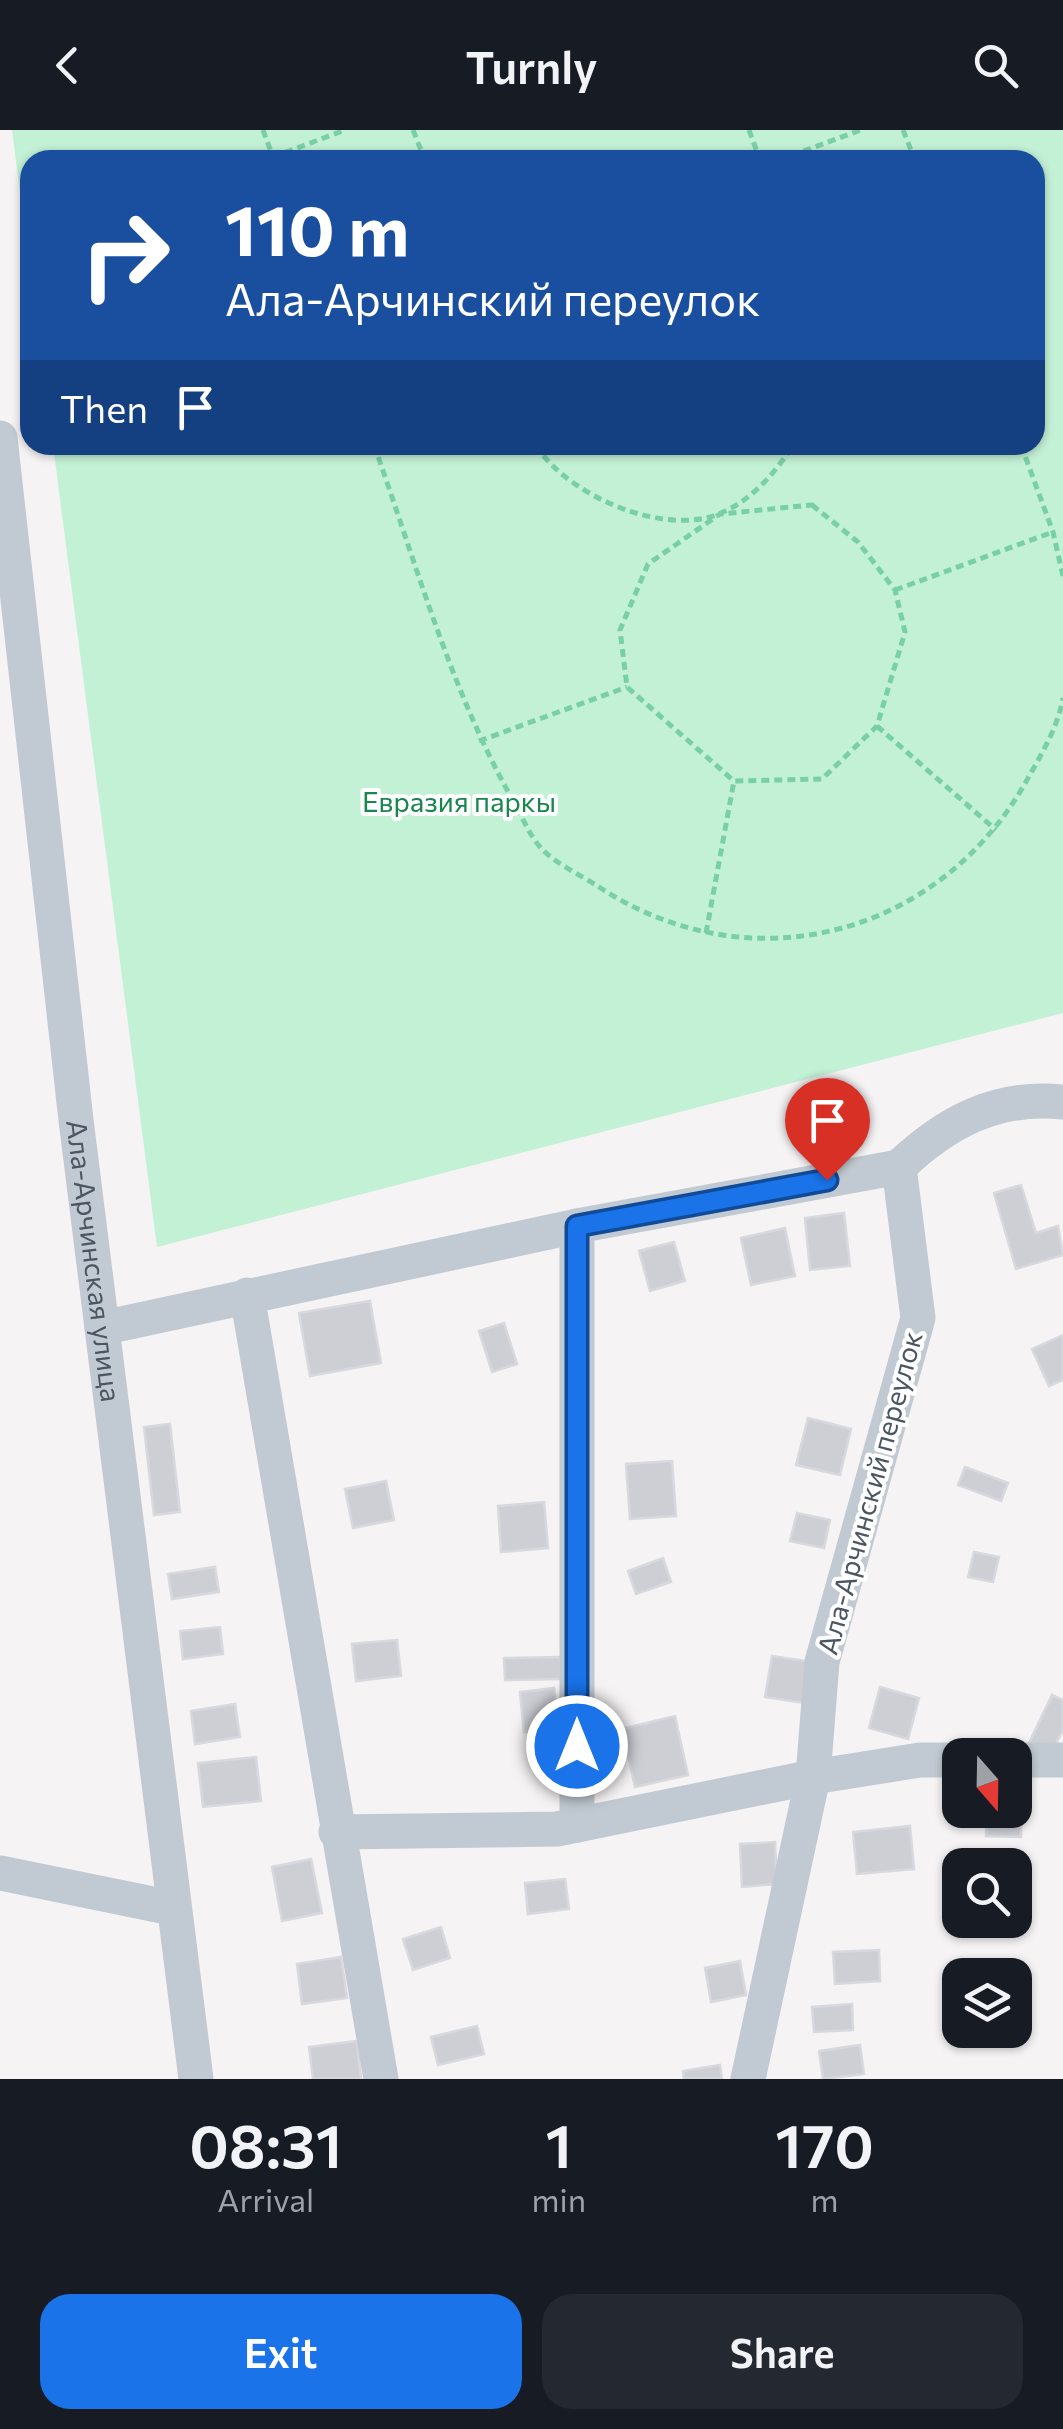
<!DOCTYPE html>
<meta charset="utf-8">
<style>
:root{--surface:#171b24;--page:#242831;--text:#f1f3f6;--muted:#9ea1a6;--accent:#1a73e8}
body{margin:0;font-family:Commissioner,sans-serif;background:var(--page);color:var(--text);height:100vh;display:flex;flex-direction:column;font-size:38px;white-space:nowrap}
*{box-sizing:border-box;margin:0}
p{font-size:32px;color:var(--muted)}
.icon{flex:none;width:55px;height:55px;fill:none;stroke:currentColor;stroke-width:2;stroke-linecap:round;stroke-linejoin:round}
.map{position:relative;height:1949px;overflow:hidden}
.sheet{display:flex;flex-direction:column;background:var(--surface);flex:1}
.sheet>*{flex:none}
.banner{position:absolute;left:20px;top:20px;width:1025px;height:305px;border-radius:30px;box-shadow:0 2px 8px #0004;background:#1a4fa0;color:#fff;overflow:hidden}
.needle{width:65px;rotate:160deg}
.controls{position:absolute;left:942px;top:1608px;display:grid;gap:20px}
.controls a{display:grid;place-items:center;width:90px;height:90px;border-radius:20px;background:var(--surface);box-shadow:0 2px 8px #0004;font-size:50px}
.pin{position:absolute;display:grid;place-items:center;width:85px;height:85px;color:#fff;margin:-102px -42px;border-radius:50% 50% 50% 0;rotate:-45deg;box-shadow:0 0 10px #0007}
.pin .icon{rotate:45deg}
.me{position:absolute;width:110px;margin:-55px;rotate:0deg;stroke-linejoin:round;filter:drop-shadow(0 0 8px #0008)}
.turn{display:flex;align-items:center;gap:35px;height:210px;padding:0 40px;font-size:45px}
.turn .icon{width:130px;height:130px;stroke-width:2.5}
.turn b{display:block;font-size:70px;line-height:85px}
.then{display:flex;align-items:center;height:95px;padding:0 40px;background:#0003;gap:20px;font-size:38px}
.eta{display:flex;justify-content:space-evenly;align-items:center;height:170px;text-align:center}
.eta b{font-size:60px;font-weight:600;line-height:70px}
.action{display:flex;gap:20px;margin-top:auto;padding:20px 40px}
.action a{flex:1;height:115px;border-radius:30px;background:var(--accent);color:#fff;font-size:40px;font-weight:600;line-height:115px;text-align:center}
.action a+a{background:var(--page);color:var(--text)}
header{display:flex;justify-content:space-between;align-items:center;height:130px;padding:0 40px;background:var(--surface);font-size:45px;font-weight:600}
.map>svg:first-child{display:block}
</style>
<header><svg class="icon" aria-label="back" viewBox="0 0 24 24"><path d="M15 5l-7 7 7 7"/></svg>Turnly<svg class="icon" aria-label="search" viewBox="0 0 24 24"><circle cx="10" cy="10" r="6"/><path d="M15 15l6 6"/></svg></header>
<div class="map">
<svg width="1063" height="1949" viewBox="0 0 1063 1949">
<rect width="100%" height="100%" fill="#f5f3f3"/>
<polygon fill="#c3f1d5" points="12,0 1063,0 1063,883 157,1117 53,315 1035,315 1035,30 30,30 30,140"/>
<g fill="#cdcfd5" stroke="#d7d9de" stroke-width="2.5">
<polygon points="1021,1055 1036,1103 1058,1096 1063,1125 1016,1139 994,1063"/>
<polygon points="844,1083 850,1136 810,1140 805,1088"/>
<polygon points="785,1098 795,1146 751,1155 741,1108"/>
<polygon points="674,1112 685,1151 650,1161 639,1121"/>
<polygon points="370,1171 381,1233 310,1246 299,1183"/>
<polygon points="504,1193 517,1234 492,1242 479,1201"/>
<polygon points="1063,1205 1063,1250 1049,1256 1032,1219"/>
<polygon points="808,1288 851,1299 840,1345 796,1335"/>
<polygon points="170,1294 180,1382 154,1385 144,1297"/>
<polygon points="672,1331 676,1386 630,1389 626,1334"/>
<polygon points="965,1337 1008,1353 1001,1371 958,1355"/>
<polygon points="386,1351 394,1390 353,1398 345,1359"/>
<polygon points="544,1372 548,1418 501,1422 498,1376"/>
<polygon points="797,1383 830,1390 824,1418 790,1411"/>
<polygon points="974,1422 999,1427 993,1452 968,1447"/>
<polygon points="663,1428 671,1452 636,1464 628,1441"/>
<polygon points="215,1437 219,1462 172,1469 168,1444"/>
<polygon points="220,1497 223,1524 183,1529 180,1501"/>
<polygon points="397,1510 401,1546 356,1551 352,1514"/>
<polygon points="772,1526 812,1532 805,1573 765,1567"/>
<polygon points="560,1527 561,1549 505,1550 504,1528"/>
<polygon points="880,1557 919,1568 908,1609 869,1598"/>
<polygon points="554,1558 559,1598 524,1602 520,1562"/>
<polygon points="1052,1565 1063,1570 1063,1600 1051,1623 1029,1613"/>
<polygon points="235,1574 240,1607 195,1614 191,1581"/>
<polygon points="675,1586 688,1645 635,1657 622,1599"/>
<polygon points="256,1627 261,1671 203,1677 198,1633"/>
<polygon points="1015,1668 1022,1668 1021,1707 986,1706 986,1680 1015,1680"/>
<polygon points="910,1696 914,1739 857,1744 853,1702"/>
<polygon points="775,1712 777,1754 742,1757 740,1714"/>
<polygon points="311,1729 322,1783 282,1791 272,1737"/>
<polygon points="565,1749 569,1779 528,1784 525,1753"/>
<polygon points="441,1797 450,1828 413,1840 403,1809"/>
<polygon points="879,1820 880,1851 835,1854 833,1822"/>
<polygon points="341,1827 347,1868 302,1874 297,1834"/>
<polygon points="740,1831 746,1865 711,1872 705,1838"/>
<polygon points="852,1874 853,1900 814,1902 812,1877"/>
<polygon points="477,1896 484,1924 438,1935 431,1907"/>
<polygon points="357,1911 361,1949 313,1949 309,1917"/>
<polygon points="860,1915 864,1944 823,1949 819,1921"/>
<polygon points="720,1935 722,1949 684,1949 683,1941"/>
</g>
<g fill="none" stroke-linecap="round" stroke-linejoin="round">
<g stroke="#7ad0a6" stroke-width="5" stroke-dasharray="8 5" stroke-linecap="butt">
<polyline points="263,0 274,30"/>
<polyline points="413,0 425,30"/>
<polyline points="749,0 760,30"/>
<polyline points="903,0 915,30"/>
<polyline points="273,27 345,0"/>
<polyline points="779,30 861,0"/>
<path d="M 374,315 C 416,433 450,558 511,667 C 521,683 529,706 542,719 C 556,734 581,745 599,757 C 750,856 939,807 1027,650 C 1041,625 1058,597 1063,568"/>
<path d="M 536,315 C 566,365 665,408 721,383 C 752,370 776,342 793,315"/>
<polyline points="1021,315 1053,402 1063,446"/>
<polygon points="812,375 858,412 895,460 905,502 877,596 822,649 734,651 627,557 620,500 648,434 720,384"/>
<polyline points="895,460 1053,402"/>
<polyline points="877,596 996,700"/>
<polyline points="479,611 627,557"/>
<polyline points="706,803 734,651"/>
</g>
<g stroke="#c1cad2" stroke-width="35">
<path id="s1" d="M 0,308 L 76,990 L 196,1949"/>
<path d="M 899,1037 C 946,992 997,965 1063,972"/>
<polyline points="247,1165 381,1949"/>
<polyline points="102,1198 577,1096"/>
<polyline points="1015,1630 1063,1630"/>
<polyline points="577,1695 577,1096 899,1037 918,1188 822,1532 813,1647 748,1949"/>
<polyline points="336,1702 557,1699 813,1647 920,1630 960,1630"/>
<polyline points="0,1743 172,1778"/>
</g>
</g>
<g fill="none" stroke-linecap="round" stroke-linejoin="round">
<g stroke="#114b97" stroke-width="25">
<polyline id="route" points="577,1616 577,1096 827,1050"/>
</g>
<use href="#route" stroke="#1a73e8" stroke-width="18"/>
</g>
<g text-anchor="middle" stroke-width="8" stroke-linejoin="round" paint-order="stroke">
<g font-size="28" fill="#17864f" stroke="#fff">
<text x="459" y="682">Евразия паркы</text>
</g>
<g font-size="28" fill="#4a5661" stroke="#fff">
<text dy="10" stroke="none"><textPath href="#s1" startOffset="828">Ала-Арчинская улица</textPath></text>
<text transform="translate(870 1363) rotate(-75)" y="10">Ала-Арчинский переулок</text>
</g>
</g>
</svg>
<div class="controls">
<a><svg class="needle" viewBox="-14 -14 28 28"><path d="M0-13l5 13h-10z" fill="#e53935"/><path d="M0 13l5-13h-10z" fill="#9ea1a6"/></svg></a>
<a><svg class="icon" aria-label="search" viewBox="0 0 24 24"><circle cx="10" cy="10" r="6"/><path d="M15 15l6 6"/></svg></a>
<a><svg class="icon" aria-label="layers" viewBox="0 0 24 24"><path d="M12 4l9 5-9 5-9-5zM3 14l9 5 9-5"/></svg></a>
</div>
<div class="pin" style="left:827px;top:1050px;background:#d93025"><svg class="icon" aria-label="arrive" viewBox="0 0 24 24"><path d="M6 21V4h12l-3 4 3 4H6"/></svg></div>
<svg class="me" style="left:577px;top:1616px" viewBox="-20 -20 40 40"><circle r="17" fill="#1a73e8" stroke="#fff" stroke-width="3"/><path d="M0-11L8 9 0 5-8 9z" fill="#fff"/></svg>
<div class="banner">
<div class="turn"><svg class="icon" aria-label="right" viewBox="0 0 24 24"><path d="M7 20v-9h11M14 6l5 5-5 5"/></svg><div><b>110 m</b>Ала-Арчинский переулок</div></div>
<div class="then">Then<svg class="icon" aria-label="arrive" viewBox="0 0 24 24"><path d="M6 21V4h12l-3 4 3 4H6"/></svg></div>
</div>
</div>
<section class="sheet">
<div class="eta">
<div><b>08:31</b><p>Arrival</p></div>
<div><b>1</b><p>min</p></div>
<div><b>170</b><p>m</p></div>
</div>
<div class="action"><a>Exit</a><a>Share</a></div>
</section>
